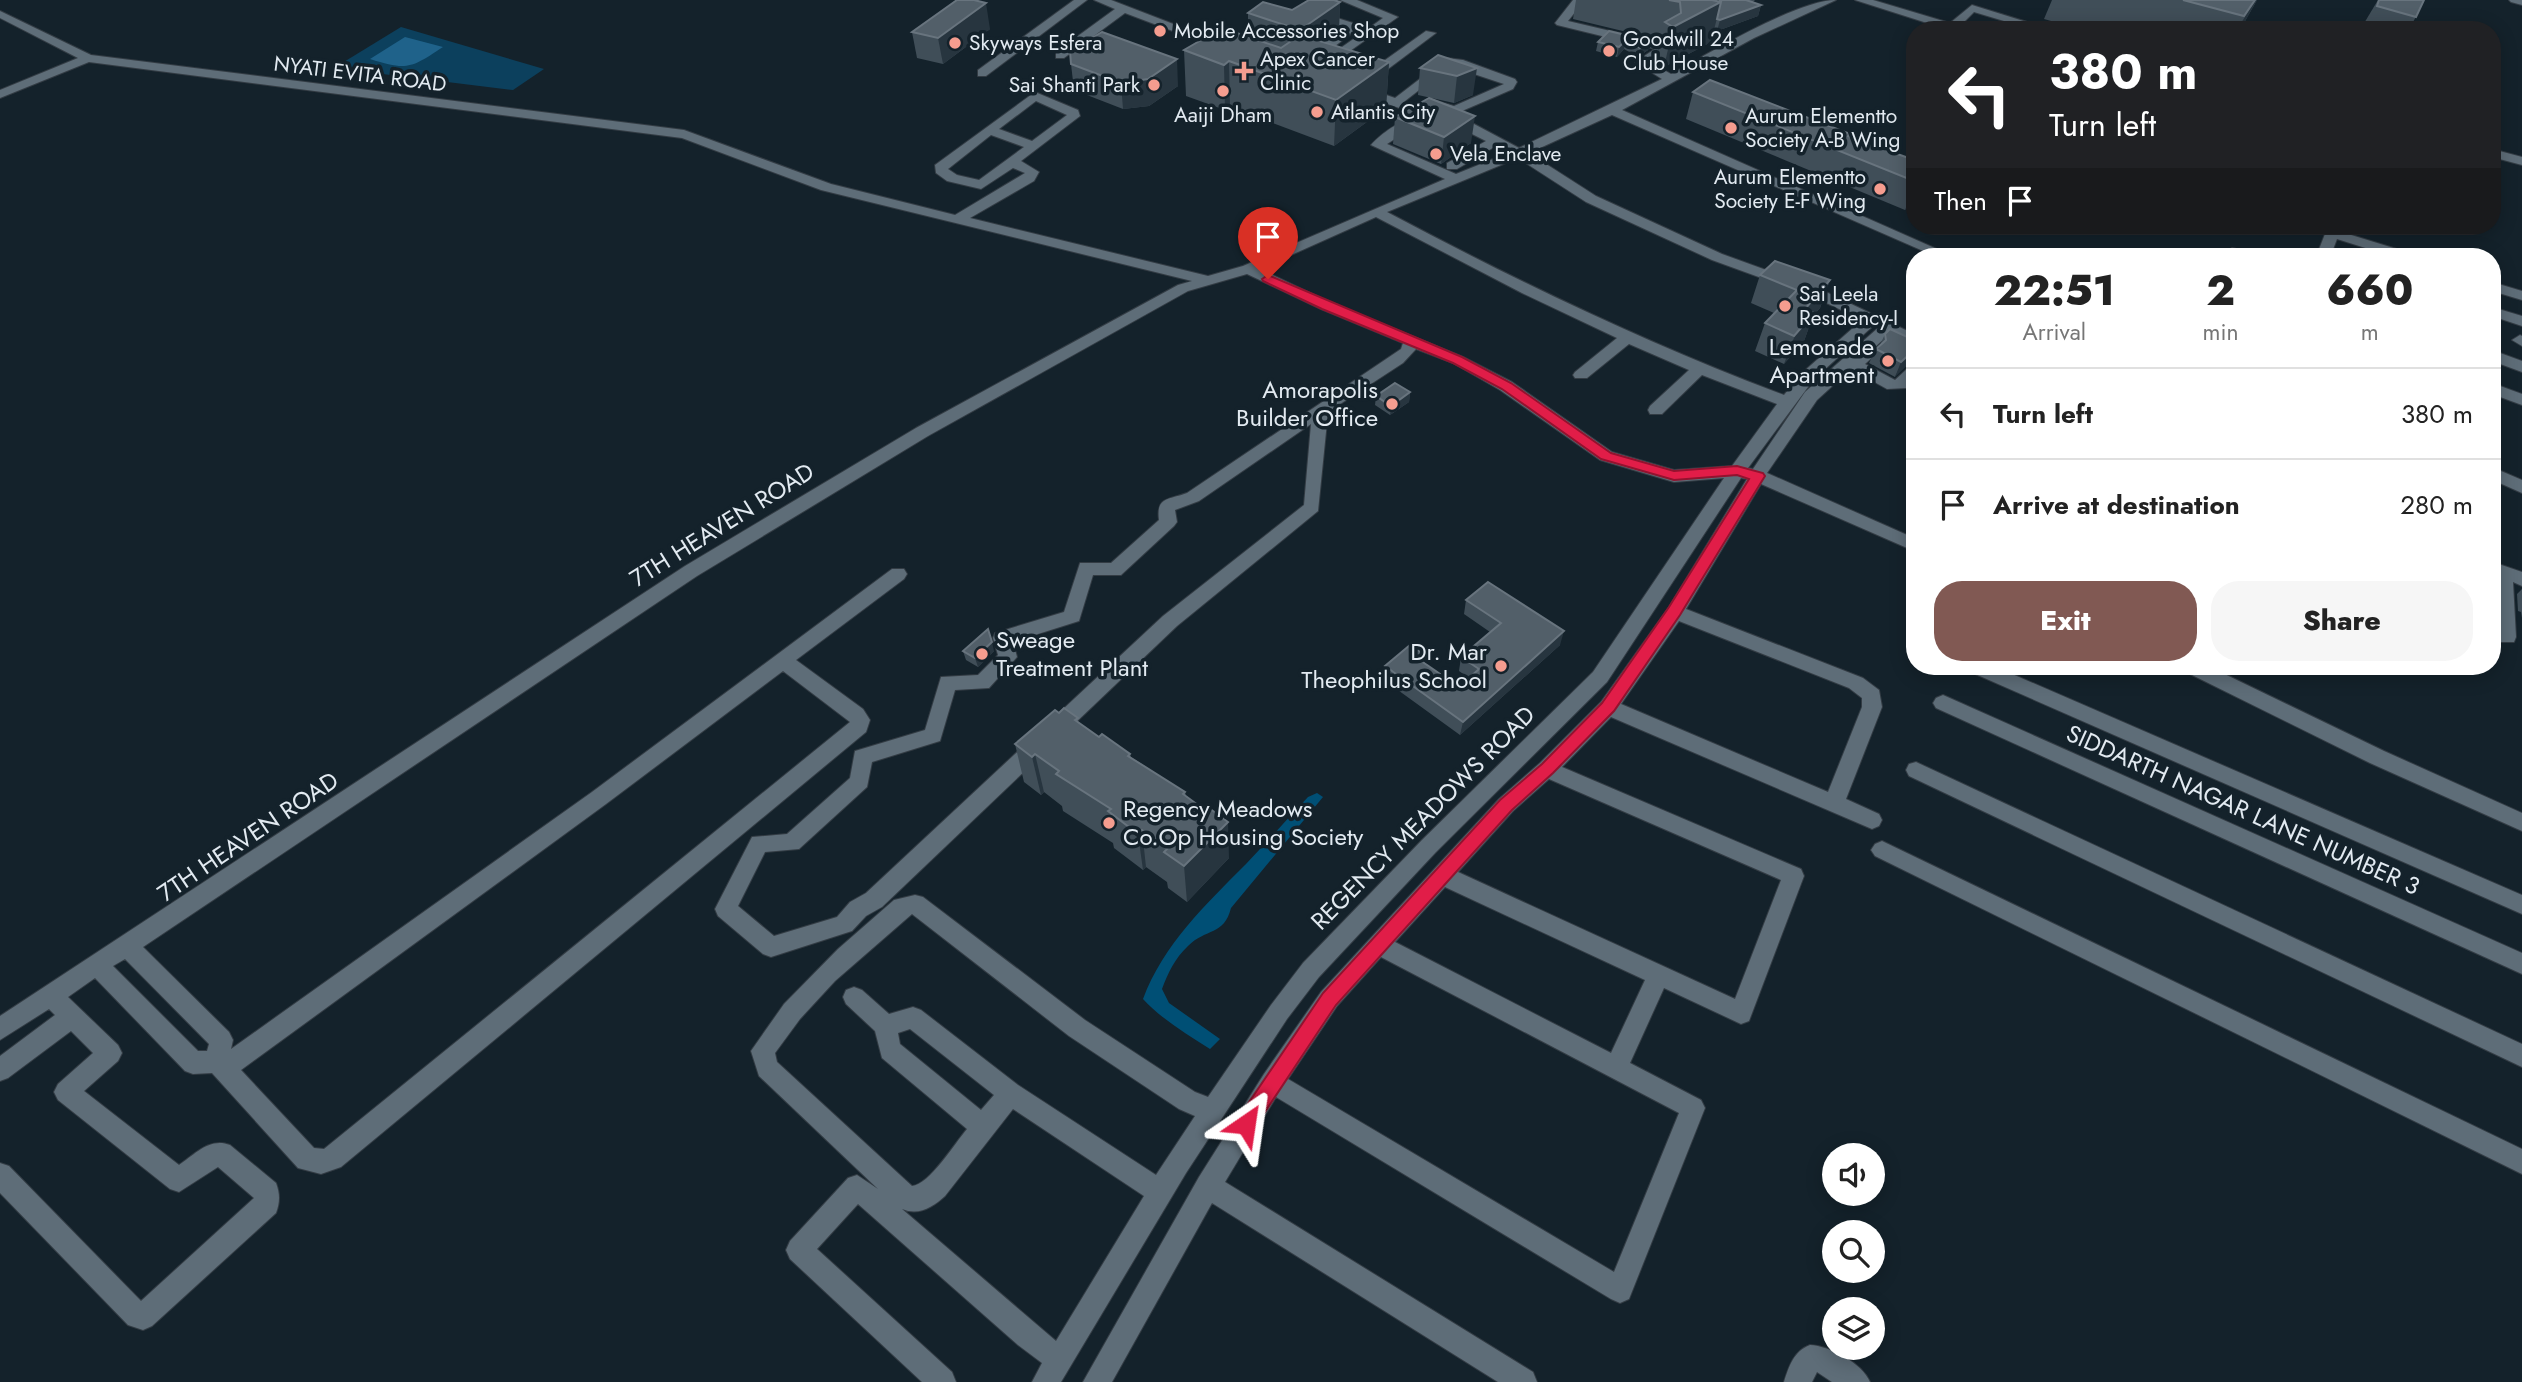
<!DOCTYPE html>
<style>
:root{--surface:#fff;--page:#f6f6f6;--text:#222;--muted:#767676;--line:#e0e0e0;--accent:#815953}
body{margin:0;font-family:Jost,sans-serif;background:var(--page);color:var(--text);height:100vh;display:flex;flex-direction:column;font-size:26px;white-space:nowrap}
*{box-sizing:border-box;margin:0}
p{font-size:23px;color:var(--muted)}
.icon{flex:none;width:38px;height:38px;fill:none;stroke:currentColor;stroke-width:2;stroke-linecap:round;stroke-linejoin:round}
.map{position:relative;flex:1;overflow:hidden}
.drawer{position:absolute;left:1906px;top:248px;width:595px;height:427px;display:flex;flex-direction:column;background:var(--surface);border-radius:28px;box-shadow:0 4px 18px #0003}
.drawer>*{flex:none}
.top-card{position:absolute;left:1906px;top:21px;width:595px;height:214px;border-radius:28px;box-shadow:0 4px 18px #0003;background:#202124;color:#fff;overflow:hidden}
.buttons{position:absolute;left:1822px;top:1143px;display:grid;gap:14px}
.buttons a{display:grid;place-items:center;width:63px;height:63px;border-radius:50%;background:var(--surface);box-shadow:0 4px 18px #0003;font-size:35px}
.pin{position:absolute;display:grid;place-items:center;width:60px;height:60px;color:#fff;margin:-72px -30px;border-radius:50% 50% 50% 0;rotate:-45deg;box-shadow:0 0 7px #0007}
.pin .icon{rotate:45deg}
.me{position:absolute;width:77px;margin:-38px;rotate:32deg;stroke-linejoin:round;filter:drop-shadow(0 0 5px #0008)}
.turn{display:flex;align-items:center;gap:24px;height:147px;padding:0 28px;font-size:32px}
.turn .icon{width:91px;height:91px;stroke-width:2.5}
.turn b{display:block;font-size:49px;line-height:60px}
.then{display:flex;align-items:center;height:66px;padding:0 28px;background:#0003;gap:14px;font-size:26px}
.eta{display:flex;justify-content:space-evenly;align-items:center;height:119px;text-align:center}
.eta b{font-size:42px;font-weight:800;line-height:49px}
.action{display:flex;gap:14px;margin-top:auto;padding:14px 28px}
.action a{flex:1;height:80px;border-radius:28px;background:var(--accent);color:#fff;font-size:28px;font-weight:800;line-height:80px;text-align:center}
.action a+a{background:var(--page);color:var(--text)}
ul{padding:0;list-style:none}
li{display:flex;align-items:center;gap:21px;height:91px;padding:0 28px;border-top:2px solid var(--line)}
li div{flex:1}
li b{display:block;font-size:26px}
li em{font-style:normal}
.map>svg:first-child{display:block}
</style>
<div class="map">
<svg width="2522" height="1382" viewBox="0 0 2522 1382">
<rect width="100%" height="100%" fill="#14222b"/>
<polygon fill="#0c405d" points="401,27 544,69 513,90 334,68"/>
<path fill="#004f75" d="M 1317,793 L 1323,797 L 1231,908 C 1224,936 1206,928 1188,946 C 1175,958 1168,973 1162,989 L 1169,1003 L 1220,1039 L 1210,1049 C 1187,1034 1161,1019 1143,999 C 1163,945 1206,904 1246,864 C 1267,842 1287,819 1308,797 Z"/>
<path fill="#1f628a" d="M 405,37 L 443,47 C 411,68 408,71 370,59 Z"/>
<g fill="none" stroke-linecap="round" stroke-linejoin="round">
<g stroke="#333c44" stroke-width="2">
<g id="minor">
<polygon points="1074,0 1087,0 986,76 978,76 978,70"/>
<polygon points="1094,0 1111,0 1233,47 1223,50 1125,13 1064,58 1056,58 1056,52 1115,9"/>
<polygon points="1340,0 1357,0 1398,17 1326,68 1322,67 1322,61 1362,33 1355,31 1327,52 1319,52 1319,46 1345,27 1310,16 1310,12 1318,12 1369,28 1383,18"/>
<path d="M 1573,0 L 1584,0 L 1606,7 L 1600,10 L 1580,6 L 1568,21 L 1670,45 L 1670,51 L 1650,62 L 1671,74 C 1708,54 1797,0 1836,0 L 1754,38 L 1622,110 L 1955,257 L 1937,257 L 1612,115 L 1529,153 L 1596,196 L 1722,254 L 1824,291 L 1914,334 L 1914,345 L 1889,334 L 1874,348 L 1878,352 L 1865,364 L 1895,380 L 1908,368 L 1914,366 L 1914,380 L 1907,388 L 1887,389 L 1851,369 L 1817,400 L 1767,473 L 1914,538 L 1914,551 L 1761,484 L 1686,609 L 1863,678 L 1879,690 L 1882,707 L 1846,799 L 1879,814 L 1882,820 L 1879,826 L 1872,829 L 1865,826 L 1611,717 L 1562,767 L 1801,869 L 1804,876 L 1749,1021 L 1741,1024 L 1664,988 L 1630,1063 L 1701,1100 L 1705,1108 L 1629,1299 L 1620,1303 L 1611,1299 L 1276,1097 L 1225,1182 L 1533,1372 L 1537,1382 L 1498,1382 L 1212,1203 L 1112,1382 L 1083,1382 L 1199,1177 L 1264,1074 L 1321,992 L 1499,799 L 1540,763 L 1601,702 L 1669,607 L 1747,479 L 1741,478 L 1607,682 L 1436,852 L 1319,977 L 1287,1019 L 1186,1173 L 1061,1382 L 1032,1382 L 1042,1363 L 1018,1345 L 858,1204 L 817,1249 L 952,1372 L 956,1382 L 922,1382 L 790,1259 L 786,1250 L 790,1241 L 848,1178 L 857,1175 L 878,1189 L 759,1076 L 751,1051 L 784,1004 L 838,949 L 894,900 L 915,895 L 923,897 L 1085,1020 L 1195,1092 L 1208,1097 L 1271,1005 L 1303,963 L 1422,840 L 1593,672 L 1724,478 L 1674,482 L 1600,460 L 1500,390 L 1453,363 L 1416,349 L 1403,363 L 1328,412 L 1318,511 L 1177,626 L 882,907 L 866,916 L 852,931 L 771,957 L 763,954 L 718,916 L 715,909 L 752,837 L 787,834 L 850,778 L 855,751 L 925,730 L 941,677 L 978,675 L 998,655 L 993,638 L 995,633 L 1064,612 L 1080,563 L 1111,563 L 1159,520 C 1156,497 1168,500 1187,493 L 1401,349 L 1403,343 L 1321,309 L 1247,274 L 1188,291 L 928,436 L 697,576 L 143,947 L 229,1032 L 233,1040 L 231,1049 L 592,792 L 892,569 L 904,569 L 907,574 L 904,579 L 796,660 L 863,709 L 870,720 L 866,732 L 341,1167 L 321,1174 L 298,1168 L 212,1073 L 193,1074 L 185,1071 L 95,978 L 68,997 L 118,1045 L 122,1053 L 118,1061 L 84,1091 L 179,1165 C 195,1154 210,1137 230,1145 L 276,1183 C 280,1194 280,1202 276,1213 L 152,1326 L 143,1330 L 128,1325 L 0,1193 L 0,1163 L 9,1166 L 141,1301 L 254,1198 L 218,1167 L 179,1192 L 170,1189 L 58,1100 L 54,1092 L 58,1084 L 93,1053 L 71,1031 L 8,1078 L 0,1081 L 0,1056 L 55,1015 L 49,1009 L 0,1040 L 0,1016 L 685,566 L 916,428 L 1178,285 L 1192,281 L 821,190 L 682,138 L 89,62 L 0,98 L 0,90 L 78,58 L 0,18 L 0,11 L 91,55 L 684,130 L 831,184 L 955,215 L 1025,173 L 1013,168 L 981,189 L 947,181 L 936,173 L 935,165 L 1035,92 L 1078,110 L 1080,116 L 1021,161 L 1039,172 L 1034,181 L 970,218 L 1208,276 L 1243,266 L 1445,179 L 1371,145 C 1382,133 1403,117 1420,119 L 1421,122 L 1387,144 L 1456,174 L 1508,153 L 1496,146 L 1457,169 L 1447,169 L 1447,163 L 1486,141 L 1464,130 L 1358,94 L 1358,88 L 1366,88 L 1395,98 L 1447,58 L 1463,60 L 1515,79 L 1517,82 L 1513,89 L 1455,114 L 1429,107 L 1427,104 L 1433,100 L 1454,106 L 1504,84 L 1450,66 L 1405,101 L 1474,124 L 1519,148 L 1662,79 L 1635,62 L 1655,49 L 1557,25 L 1555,23 ZM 1036,101 L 1067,115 L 1032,141 L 999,129 ZM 991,135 L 1024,147 L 979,180 L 957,175 L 948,169 ZM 1518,158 L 1586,202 L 1712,260 L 1814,297 L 1862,320 L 1802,373 L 1784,395 C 1647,344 1517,281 1387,212 ZM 1376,217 L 1522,293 L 1617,338 L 1575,372 L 1573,375 L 1575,378 L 1587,378 L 1629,344 L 1689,370 L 1650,406 L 1648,410 L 1650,414 L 1662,414 L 1702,375 L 1777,404 L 1732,466 L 1674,470 L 1612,452 L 1512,382 L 1463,357 L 1331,303 L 1260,269 ZM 1873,326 L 1878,328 L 1805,392 L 1753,469 L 1748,468 L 1814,379 ZM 1311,424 L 1304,505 L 1163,616 L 866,893 L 850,902 L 837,917 L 774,936 L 738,906 L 765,852 L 799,849 L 867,787 L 872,762 L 940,741 L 955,690 L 989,688 L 1017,657 L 1013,642 L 1079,621 L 1093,575 L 1121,575 L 1174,526 L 1177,522 L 1175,510 L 1199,501 ZM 1679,621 L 1849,688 L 1862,698 L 1862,707 L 1828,792 L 1621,704 ZM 783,671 L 850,722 L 324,1149 L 314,1148 L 241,1070 L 606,804 ZM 1549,779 L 1781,880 L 1735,999 L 1458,872 L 1513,811 ZM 1445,887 L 1645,980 L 1611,1053 L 1395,942 ZM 912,914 L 1069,1036 L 1179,1109 L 1195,1116 L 1156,1175 L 1018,1085 L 921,1010 L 913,1007 L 889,1014 L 862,990 L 854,987 L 846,990 L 843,997 L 846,1004 L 875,1031 L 882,1058 L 967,1129 C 955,1143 929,1185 912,1186 L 777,1062 L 775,1053 L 800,1019 L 835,981 ZM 1381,957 L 1679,1113 L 1614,1272 L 1288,1079 L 1337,1006 ZM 125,959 L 209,1044 L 207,1051 L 198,1051 L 113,966 ZM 910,1029 L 994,1095 L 981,1110 L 900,1044 L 898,1033 ZM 1013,1109 L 1144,1196 L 1056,1341 L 902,1209 C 919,1216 933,1207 945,1196 Z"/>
<polygon points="1855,0 1873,0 1950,23 1972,5 2053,30 2034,30 1974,12 1960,26 1968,30 1949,30"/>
<polygon points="2509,0 2522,0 2522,5 2511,2"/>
<polygon points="1426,31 1436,33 1372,81 1364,81 1364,75"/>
<polygon points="2492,149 2522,157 2522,165 2492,157"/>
<polygon points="2335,230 2413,254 2415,257 2394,257 2337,239 2330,257 2316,257 2325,234"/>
<polygon points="2232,248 2259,254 2261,257 2227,255 2225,252"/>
<polygon points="2492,282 2522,291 2522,300 2492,291"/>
<polygon points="2492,307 2522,316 2522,326 2492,316"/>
<polygon points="2520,335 2522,336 2522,346 2512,340"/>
<polygon points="2492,350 2522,361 2522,372 2492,361"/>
<polygon points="2492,383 2522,394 2522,405 2492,394"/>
<polygon points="2501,471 2522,480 2522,493 2495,481 2493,477 2495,473"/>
<polygon points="2493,562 2522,572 2522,586 2513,582 2516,637 2514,642 2500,642 2498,637"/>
<polygon points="1971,667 1996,667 2522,895 2522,914 1973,673"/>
<polygon points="2184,667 2210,667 2384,751 2522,813 2522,831 2370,763 2186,672"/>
<polygon points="1943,695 2522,953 2522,974 1936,708 1933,703 1936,698"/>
<polygon points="1916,762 2522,1044 2522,1067 1909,776 1906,770 1909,764"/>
<polygon points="1882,841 2522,1149 2522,1174 1875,856 1871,850 1875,844"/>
<path d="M 1810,1345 C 1830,1346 1862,1363 1870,1382 L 1832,1382 L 1817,1372 L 1812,1382 L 1784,1382 C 1789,1366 1794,1351 1810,1345 Z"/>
</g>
</g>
<use href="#minor" fill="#5e6d78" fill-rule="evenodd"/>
</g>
<g fill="#404e58">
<polygon points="1576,0 1711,0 1719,2 1720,0 1755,0 1753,2 1761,5 1758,16 1717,31 1714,30 1711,42 1664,67 1655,62 1660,40 1573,19"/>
<polygon points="2052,0 2257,0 2240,30 2083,30 2044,19"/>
<polygon points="2378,0 2424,0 2416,17 2408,30 2360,30"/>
<polygon points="1340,2 1339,28 1320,41 1389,62 1386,108 1334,146 1230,107 1225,110 1186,96 1184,50 1248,37 1248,13 1292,10"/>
<polygon points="990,29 943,64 917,58 912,32"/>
<polygon points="1609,31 1650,41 1648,50 1638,57 1624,49 1617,57 1596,51 1598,42"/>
<polygon points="1438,55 1473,95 1454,103 1418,95 1420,68"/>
<polygon points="1071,64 1178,86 1149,106 1123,109 1074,90"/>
<polygon points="1693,92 1849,136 1914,160 1914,201 1905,210 1686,119"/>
<polygon points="1395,117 1471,143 1441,164 1393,144"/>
<polygon points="1760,275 1830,280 1820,308 1813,316 1804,341 1784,364 1755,351 1765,323 1774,313 1751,303"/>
<polygon points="1885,334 1914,340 1895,377 1869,363 1876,349 1880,345"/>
<polygon points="1410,392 1409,402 1390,415 1375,405 1376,396"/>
<polygon points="2522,589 2522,618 2521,612 2518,611 2517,594"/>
<polygon points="1466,600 1560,645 1460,735 1384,680 1385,666 1421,661 1459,687 1469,678 1459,671 1461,657 1490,632 1464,614"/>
<polygon points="963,651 994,651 978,667 966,660"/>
<polygon points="1059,713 1079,723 1099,737 1130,754 1131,757 1185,792 1186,796 1229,858 1187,902 1168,888 1167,882 1146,867 1143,870 1114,848 1113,843 1063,811 1062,806 1044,792 1041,795 1024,782 1015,744"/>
</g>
<g fill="#27353f">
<polygon points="2255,0 2257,0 2240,30 2237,30"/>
<polygon points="1340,2 1339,28 1299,57 1300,30"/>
<polygon points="1721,2 1711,42 1664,67 1673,27"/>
<polygon points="986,3 990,29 943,64 938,38"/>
<polygon points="1761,5 1758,16 1717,31 1720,20"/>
<polygon points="1626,40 1624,49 1617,57 1619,47"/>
<polygon points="1650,41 1648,50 1638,57 1640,48"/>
<polygon points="1177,59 1178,86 1149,106 1123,109 1121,83"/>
<polygon points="1229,61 1230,107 1225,110 1224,65"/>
<polygon points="1389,62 1386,108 1334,146 1336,100"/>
<polygon points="1477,68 1473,95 1454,103 1457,76"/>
<polygon points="1475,116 1471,143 1441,164 1444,137"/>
<polygon points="1914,187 1914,201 1905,210"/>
<polygon points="1830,280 1820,308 1813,316 1804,341 1784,364 1805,309"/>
<polygon points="1914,350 1914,359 1895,377 1901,362"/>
<polygon points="1410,392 1409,402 1390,415 1391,406"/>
<polygon points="1564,631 1560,645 1460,735 1463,722"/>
<polygon points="992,642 994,651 978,667 975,658"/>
<polygon points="1035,754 1044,792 1041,795 1032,757"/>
<polygon points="1228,822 1229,858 1187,902 1184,866"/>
<polygon points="1142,830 1146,867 1143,870 1138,834"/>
</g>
<g fill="#525f69" stroke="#68747e" stroke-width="2">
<polygon points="957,0 974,0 986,3 938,38 912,32"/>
<polygon points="1309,0 1334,0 1340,2 1300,30 1248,13 1263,2 1292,10"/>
<polygon points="1669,0 1712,0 1721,2 1673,27 1665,22 1681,13 1680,2"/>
<polygon points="1720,0 1746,0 1761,5 1720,20 1717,19 1721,2 1719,2"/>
<polygon points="2183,0 2255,0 2244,16"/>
<polygon points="2379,0 2424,0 2416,17 2377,6"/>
<polygon points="1222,28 1281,48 1300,35 1389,62 1336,100 1229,61 1224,65 1184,50"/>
<polygon points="1609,31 1650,41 1640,48 1626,40 1619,47 1598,42"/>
<polygon points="1102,32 1177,59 1148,79 1121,83 1071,64 1070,51"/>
<polygon points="1438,55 1477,68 1457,76 1420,68"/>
<polygon points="1710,80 1850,134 1848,136 1914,160 1914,181 1693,92"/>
<polygon points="1429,98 1475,116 1444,137 1395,117"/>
<polygon points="1775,261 1830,280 1805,309 1814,313 1794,336 1765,323 1797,290 1760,275"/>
<polygon points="1890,329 1914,340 1914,350 1901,362 1876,349 1886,340 1885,334"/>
<polygon points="1395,383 1410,392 1391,406 1376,396"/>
<polygon points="1488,582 1564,631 1463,722 1385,666 1410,645 1422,653 1417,658 1459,687 1479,669 1461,657 1501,623 1466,600"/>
<polygon points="988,629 992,642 975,658 963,651"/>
<polygon points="1064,708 1078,718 1075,720 1099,737 1102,734 1130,754 1128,756 1185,792 1183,794 1206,811 1209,808 1228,822 1184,866 1164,852 1167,849 1142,830 1138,834 1108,811 1111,809 1056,774 1059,771 1035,754 1032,757 1015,744 1055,710 1059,713"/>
</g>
<polygon fill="#e11d48" stroke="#92132f" stroke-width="2" points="1268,275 1462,357 1511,383 1611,453 1674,471 1737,466 1763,473 1765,476 1680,615 1614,711 1553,773 1512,810 1336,1005 1253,1130 1246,1133 1239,1130 1236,1124 1239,1117 1323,993 1500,800 1542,764 1602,703 1669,607 1749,479 1737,475 1674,480 1601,459 1502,389 1453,363 1322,309 1263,281 1262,279"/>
<g fill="#f59d8f" stroke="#14222b" stroke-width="2.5">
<circle cx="1160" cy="31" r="7"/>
<circle cx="955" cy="43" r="7"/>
<circle cx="1609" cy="51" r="7"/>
<path d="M1240.5 60.5h7v7h7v7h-7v7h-7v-7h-7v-7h7z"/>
<circle cx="1154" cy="85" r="7"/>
<circle cx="1223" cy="91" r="7"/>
<circle cx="1317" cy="112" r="7"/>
<circle cx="1731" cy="128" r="7"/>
<circle cx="1436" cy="154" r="7"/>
<circle cx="1880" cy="189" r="7"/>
<circle cx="1785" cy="306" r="7"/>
<circle cx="1888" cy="361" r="7"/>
<circle cx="1392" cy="404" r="7"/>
<circle cx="982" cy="654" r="7"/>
<circle cx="1501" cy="666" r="7"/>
<circle cx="1109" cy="823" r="7"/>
</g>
<g text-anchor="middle" stroke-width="7" stroke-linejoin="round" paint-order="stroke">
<g font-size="21" fill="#e2eaf1" stroke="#14222b" text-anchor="start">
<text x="1174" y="38">Mobile Accessories Shop</text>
<text x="1623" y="46">Goodwill 24<tspan x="1623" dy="24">Club House</tspan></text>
<text x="969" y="50">Skyways Esfera</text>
<text x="1260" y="66">Apex Cancer<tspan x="1260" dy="24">Clinic</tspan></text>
<text x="1140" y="92" text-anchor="end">Sai Shanti Park</text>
<text x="1331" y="119">Atlantis City</text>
<text x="1223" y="122" text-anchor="middle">Aaiji Dham</text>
<text x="1745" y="123">Aurum Elementto<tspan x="1745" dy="24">Society A-B Wing</tspan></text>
<text x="1450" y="161">Vela Enclave</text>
<text x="1866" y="184" text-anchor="end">Aurum Elementto<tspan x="1866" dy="24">Society E-F Wing</tspan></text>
<text x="1799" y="301">Sai Leela<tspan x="1799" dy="24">Residency-I</tspan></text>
</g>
<g font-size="21" fill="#e2eaf1" stroke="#14222b">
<text transform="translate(360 74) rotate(7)" y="7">NYATI EVITA ROAD</text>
</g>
<g font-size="24" fill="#e2eaf1" stroke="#14222b" text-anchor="end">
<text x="1874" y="355">Lemonade<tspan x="1874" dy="28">Apartment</tspan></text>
<text x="1378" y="398">Amorapolis<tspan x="1378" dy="28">Builder Office</tspan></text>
<text x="996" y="648" text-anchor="start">Sweage<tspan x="996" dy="28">Treatment Plant</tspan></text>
<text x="1487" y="660">Dr. Mar<tspan x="1487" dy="28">Theophilus School</tspan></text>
<text x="1123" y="817" text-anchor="start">Regency Meadows<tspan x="1123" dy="28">Co.Op Housing Society</tspan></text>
</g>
<g font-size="24" fill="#e2eaf1" stroke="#14222b">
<text transform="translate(722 525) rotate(-32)" y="8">7TH HEAVEN ROAD</text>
<text transform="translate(2243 810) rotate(24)" y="8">SIDDARTH NAGAR LANE NUMBER 3</text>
<text transform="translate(1423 818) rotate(-45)" y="8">REGENCY MEADOWS ROAD</text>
<text transform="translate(248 837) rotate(-34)" y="8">7TH HEAVEN ROAD</text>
</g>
</g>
</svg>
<div class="buttons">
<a><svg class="icon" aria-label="sound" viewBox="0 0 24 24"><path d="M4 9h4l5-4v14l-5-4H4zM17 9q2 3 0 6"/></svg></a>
<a><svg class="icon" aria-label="search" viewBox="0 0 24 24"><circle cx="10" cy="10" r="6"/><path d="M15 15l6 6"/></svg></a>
<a><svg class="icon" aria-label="layers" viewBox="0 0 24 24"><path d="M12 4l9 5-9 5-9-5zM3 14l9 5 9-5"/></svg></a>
</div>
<div class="pin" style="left:1268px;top:279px;background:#d93025"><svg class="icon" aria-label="arrive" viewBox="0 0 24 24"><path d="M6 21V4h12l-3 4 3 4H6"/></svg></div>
<svg class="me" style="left:1246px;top:1124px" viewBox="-20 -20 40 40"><path d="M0-17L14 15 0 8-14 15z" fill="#e11d48" stroke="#fff" stroke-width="4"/></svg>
<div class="top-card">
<div class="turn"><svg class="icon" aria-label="left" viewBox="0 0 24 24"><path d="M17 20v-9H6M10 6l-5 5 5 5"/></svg><div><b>380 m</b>Turn left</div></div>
<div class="then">Then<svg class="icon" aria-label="arrive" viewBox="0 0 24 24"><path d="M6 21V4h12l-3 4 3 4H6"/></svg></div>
</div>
<section class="drawer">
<div class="eta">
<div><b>22:51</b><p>Arrival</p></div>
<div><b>2</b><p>min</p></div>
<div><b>660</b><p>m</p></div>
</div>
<ul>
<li><svg class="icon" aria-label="left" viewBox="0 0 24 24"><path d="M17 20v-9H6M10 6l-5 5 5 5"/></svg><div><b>Turn left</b></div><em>380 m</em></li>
<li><svg class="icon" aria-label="arrive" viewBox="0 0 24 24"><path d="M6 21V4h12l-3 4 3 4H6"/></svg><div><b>Arrive at destination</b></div><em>280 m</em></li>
</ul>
<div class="action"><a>Exit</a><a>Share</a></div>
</section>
</div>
